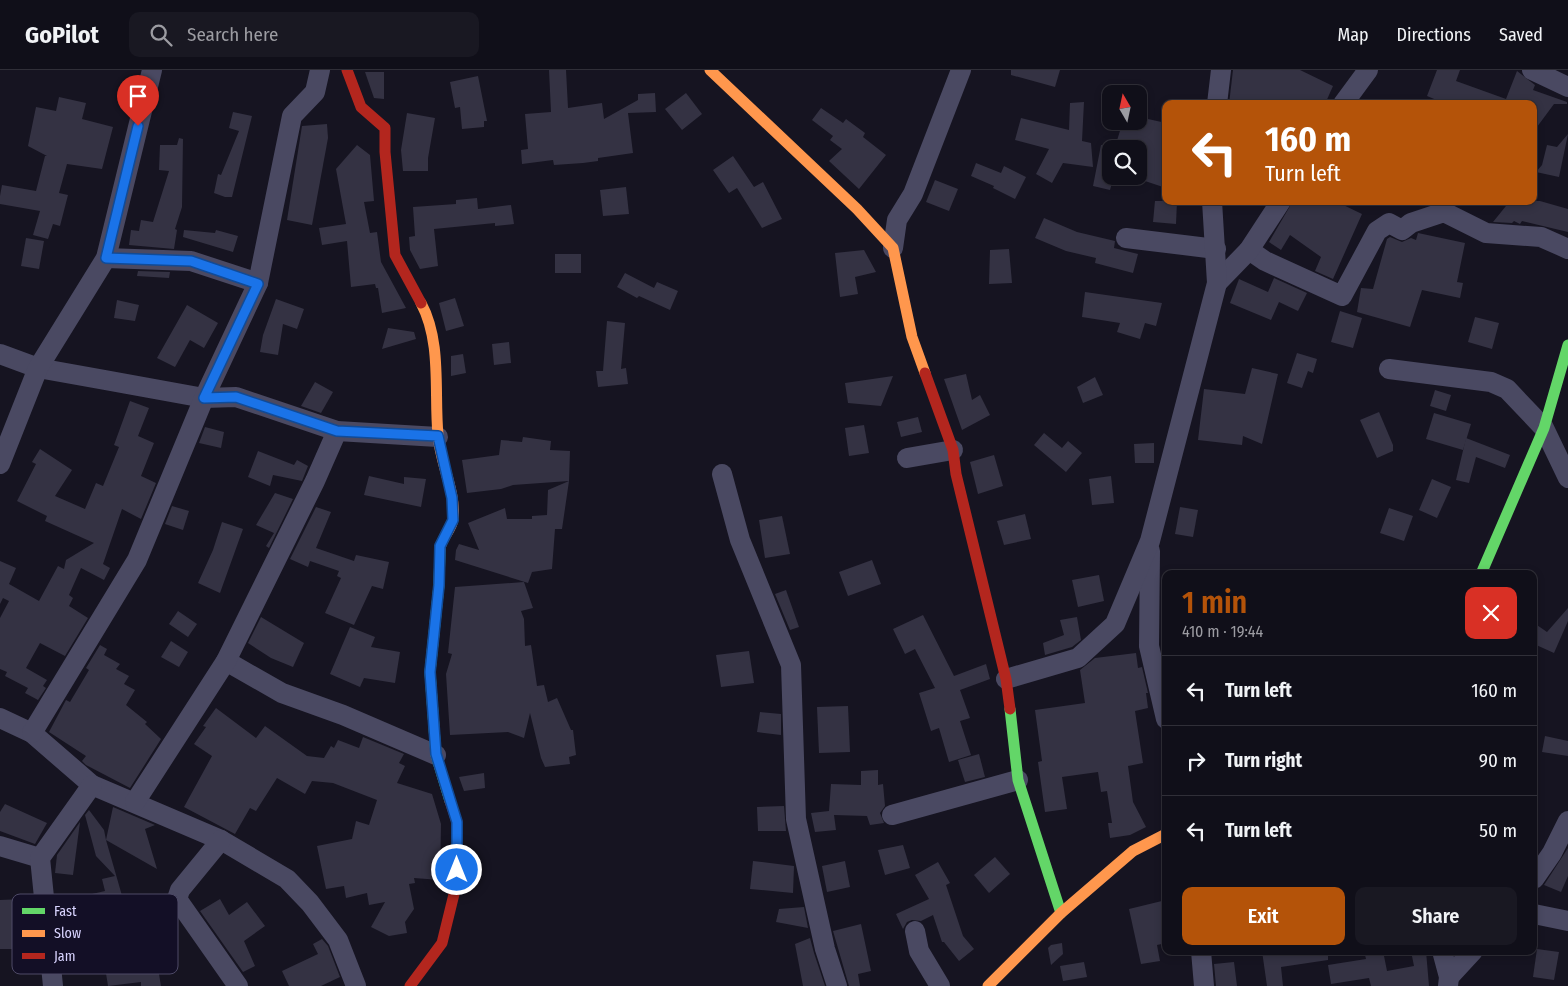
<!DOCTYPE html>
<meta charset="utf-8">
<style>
:root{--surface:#100f19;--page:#191822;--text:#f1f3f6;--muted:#9c9ca2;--line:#302f38;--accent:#b45309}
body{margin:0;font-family:"Fira Sans Condensed",sans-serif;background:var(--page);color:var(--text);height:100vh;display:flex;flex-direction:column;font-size:19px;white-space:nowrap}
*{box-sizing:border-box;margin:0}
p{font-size:16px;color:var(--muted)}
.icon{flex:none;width:28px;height:28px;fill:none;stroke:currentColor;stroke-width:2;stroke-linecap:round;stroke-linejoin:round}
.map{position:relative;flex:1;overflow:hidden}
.panel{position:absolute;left:1162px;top:500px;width:375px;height:385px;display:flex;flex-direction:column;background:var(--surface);border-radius:10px;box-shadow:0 2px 8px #0003,0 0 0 1px var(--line)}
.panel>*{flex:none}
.guide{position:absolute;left:1162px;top:30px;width:375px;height:105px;border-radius:10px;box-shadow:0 2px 8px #0003,0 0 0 1px var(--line);background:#b45309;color:#fff;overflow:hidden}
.needle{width:32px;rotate:351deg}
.controls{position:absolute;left:1102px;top:15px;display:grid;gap:10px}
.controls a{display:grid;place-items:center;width:45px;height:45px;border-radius:10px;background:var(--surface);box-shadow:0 2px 8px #0003,0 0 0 1px var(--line);font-size:25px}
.pin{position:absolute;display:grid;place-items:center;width:42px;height:42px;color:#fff;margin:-51px -21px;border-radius:50% 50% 50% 0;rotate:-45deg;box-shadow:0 0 5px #0007}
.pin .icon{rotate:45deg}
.me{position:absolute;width:55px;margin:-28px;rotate:0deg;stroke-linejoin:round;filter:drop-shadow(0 0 4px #0008)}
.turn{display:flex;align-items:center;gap:18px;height:105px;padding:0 20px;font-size:22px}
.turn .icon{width:65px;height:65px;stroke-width:2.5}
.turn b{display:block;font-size:35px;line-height:42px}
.round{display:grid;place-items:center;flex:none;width:52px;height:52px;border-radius:10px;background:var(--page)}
.summary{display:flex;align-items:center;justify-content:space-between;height:85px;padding:0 20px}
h1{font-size:30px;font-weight:600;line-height:38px;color:var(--accent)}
.cta{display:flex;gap:10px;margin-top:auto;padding:10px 20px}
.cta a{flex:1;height:58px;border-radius:10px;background:var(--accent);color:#fff;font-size:20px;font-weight:600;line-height:58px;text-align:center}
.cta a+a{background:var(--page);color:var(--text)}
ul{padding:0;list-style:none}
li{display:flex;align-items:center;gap:15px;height:70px;padding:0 20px;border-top:1px solid var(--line)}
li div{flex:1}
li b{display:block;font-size:19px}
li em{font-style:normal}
header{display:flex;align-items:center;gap:30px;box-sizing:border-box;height:70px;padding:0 25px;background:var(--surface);border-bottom:1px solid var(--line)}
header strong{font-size:24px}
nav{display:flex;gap:28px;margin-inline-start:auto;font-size:18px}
.search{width:350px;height:45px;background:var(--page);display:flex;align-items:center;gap:12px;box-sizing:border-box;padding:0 18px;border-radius:10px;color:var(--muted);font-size:19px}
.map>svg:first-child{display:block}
</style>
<header>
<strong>GoPilot</strong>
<div class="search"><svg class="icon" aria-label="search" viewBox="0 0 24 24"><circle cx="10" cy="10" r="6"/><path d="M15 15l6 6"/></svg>Search here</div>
<nav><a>Map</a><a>Directions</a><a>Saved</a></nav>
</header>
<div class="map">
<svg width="1568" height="916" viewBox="0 0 1568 916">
<rect width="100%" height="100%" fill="#161421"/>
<g fill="#343243">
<polygon points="549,0 566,0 568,38 602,33 604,49 638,30 638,24 655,23 656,42 628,43 633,83 598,88 598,91 583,93 554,95 553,90 522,94 521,80 528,79 525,44 551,42"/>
<polygon points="1011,0 1060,0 1055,17 1011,5"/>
<polygon points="1233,0 1300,0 1333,16 1325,34 1229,34"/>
<polygon points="1437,0 1460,0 1456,11 1506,29 1517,1 1535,15 1533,20 1567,32 1567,34 1554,34 1534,61 1534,34 1446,34 1427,26"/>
<polygon points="365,2 384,2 384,29 374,28"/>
<polygon points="478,6 487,51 484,51 484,57 462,59 460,37 455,38 450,12"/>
<polygon points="686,23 702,44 682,60 665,39"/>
<polygon points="59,27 86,33 82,49 113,57 102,99 67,94 59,123 68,125 60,156 53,154 48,169 33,165 40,141 0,134 0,126 2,115 36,121 45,86 47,86 28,76 36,37 56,41"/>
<polygon points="1084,32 1082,71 1091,73 1093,97 1063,93 1052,113 1036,104 1049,79 1015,70 1021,48 1069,60 1070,33"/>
<polygon points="821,38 843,53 846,49 865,63 863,67 886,85 859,119 829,91 842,79 830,70 833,66 812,50"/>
<polygon points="233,42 252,46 232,127 225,127 214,123 218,104 221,105 239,61 229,58"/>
<polygon points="407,43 435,48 428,88 428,101 403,101 401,80"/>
<polygon points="1139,47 1166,53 1166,118 1130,106 1139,106 1139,79 1111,79 1111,106 1114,106 1110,120 1093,116 1101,75 1115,77 1123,51 1139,51"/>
<polygon points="327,54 328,68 312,155 287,150 302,56"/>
<polygon points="1568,64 1559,107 1536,102 1542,95 1547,75 1557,77"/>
<polygon points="179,68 183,69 182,137 175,159 177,160 174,179 129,175 131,160 139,161 141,150 153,152 169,101 159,100 160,75 177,75"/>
<polygon points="357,75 370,85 374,131 364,132 370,163 377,162 381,192 406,238 382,243 378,218 376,218 375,214 351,217 347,171 322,175 319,158 346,154 336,99"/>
<polygon points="733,86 754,117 763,112 782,149 762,158 737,118 729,123 713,100"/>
<polygon points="976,93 1001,103 1004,96 1026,107 1015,129 993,118 994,116 971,106"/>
<polygon points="935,110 958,119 949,141 926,132"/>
<polygon points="626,117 629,144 603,146 600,120"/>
<polygon points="477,128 478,139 511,135 514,154 495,156 495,153 434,159 438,196 420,199 410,180 409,167 415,166 413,137 456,134 456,130"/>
<polygon points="1155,131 1177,131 1176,154 1153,152"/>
<polygon points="1293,131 1335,131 1362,144 1333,209 1315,201 1321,187 1290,165 1281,180 1269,172"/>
<polygon points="1510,131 1540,131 1568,139 1568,162 1522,151 1520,154 1514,151 1512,153 1493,152"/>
<polygon points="1044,148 1077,162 1115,171 1114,178 1138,184 1133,203 1095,193 1096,188 1066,181 1035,168"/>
<polygon points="184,160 215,163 216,160 238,166 233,182 183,167"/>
<polygon points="1418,163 1465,173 1457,212 1463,213 1460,228 1422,220 1410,257 1357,242 1361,218 1373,219 1387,169 1390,167 1402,172 1411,168 1416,170"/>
<polygon points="26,168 44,171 39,199 21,196"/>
<polygon points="1009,179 1012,213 989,214 990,180"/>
<polygon points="864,180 876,202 855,207 858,224 840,227 835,183"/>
<rect x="555" y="184" width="26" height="19"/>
<polygon points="138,201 170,202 169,208 137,206"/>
<polygon points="625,203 654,218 657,212 678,221 670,240 639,226 637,228 617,217"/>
<polygon points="1274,208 1307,223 1298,241 1279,232 1271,250 1230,233 1239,209 1268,222"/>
<polygon points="1085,222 1162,233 1156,256 1145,253 1140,269 1117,262 1120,253 1082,247"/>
<polygon points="455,228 464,256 446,261 439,233"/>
<polygon points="276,229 304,239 297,259 283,254 278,285 260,282 263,265"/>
<polygon points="117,230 139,235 135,251 114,248"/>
<polygon points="187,235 218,253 204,278 190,270 175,297 157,288"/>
<polygon points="1340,241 1362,248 1353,278 1331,272"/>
<polygon points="1475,247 1499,253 1492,279 1468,272"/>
<polygon points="607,251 625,253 621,299 626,298 628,314 598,317 596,301 603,301"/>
<polygon points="388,258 414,262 416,269 382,279"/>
<polygon points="509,272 511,293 494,295 492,274"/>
<polygon points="1297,283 1317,289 1313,303 1308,301 1302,318 1287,313"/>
<polygon points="463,284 466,303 451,306 451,286"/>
<polygon points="1252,298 1278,304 1262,374 1243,366 1242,375 1198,370 1204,319 1245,324"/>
<polygon points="966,304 972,330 980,325 990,345 962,360 944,309"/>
<polygon points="893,306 881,336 848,333 845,313"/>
<polygon points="1095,307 1103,325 1083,333 1077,317"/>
<polygon points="315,312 333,322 321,343 301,336"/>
<polygon points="1435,320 1451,325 1446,341 1430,336"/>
<polygon points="130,331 149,338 138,366 154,373 141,406 156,413 141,449 122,439 103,494 110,498 104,510 81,498 69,525 73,528 69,536 88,548 65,586 40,573 26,598 47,610 43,616 46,618 38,630 25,623 28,618 5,606 7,602 0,599 0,548 9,531 3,528 0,534 0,491 16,498 9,514 39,531 58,496 64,499 66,490 94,473 45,451 47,446 17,431 36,394 32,392 40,379 72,400 55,426 85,439 96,413 103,416 119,377 114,375"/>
<polygon points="1379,342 1393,375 1393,381 1377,388 1360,350"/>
<polygon points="1434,343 1471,354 1463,380 1426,369"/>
<polygon points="918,347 922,362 901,367 897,352"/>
<polygon points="864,355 869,383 849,386 845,358"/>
<polygon points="205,357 224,362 221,378 199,373"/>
<polygon points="1044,363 1062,378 1068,371 1082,383 1066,402 1034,375"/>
<polygon points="523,367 551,371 550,380 570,381 569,411 513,415 501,419 467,423 462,390 499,385 501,370 522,372"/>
<polygon points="1466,368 1510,385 1505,398 1476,387 1469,413 1456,410"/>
<polygon points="1154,373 1154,393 1135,393 1134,374"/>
<polygon points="258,381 294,395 297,390 308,396 302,411 273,405 270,416 248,407"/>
<polygon points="994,385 1003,416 978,424 970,392"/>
<polygon points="369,406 404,414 404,407 426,409 421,437 364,425"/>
<polygon points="1111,406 1114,433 1092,435 1089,409"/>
<polygon points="1432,409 1451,417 1437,448 1419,440"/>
<polygon points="569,411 562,459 555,459 552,499 532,502 528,513 455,490 456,480 459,474 479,480 468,453 505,438 507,449 532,449 532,446 547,445 548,420"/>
<polygon points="275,423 293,429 269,478 266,476 274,463 256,455"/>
<polygon points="172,436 189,441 183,460 165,454"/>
<polygon points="316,437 331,442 316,478 354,491 356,485 389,492 383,519 372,516 354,555 325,543 341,508 337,506 339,501 310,491 308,497 290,489"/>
<polygon points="1180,437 1198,440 1193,467 1175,464"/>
<polygon points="1389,438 1413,446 1404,471 1380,463"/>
<polygon points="1025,444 1031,469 1004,475 997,451"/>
<polygon points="782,446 790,484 765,488 759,450"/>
<polygon points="222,452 243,459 220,523 198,513 213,480"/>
<polygon points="872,490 881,514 848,526 839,502"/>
<polygon points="1099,505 1104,531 1078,537 1072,510"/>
<polygon points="524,512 533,538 521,541 524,549 525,576 531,575 537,616 544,615 548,632 557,628 571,660 573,660 576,685 569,687 570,694 545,697 541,688 530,643 524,668 508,662 450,665 446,604 452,584 448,583 455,517"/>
<polygon points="786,520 799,557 790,560 775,524"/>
<polygon points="1568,538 1568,551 1554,583 1534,574 1534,553 1547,562"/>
<polygon points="178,541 197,554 188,567 169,554"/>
<polygon points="923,545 954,606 986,594 990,609 960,620 970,648 960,651 971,685 949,692 939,658 931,661 919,623 935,618 915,579 905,584 893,559"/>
<polygon points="261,547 304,573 293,597 271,588 248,573"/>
<polygon points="1077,547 1081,570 1072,577 1045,585 1043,573 1064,565 1060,550"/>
<polygon points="350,557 375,567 371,577 400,582 395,613 364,608 360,617 330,604"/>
<polygon points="171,571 188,582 179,597 161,587"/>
<polygon points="100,575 107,579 104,585 120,594 116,599 129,606 124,614 135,620 126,635 147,652 145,654 161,669 130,718 86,695 82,691 86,686 49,662 66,630 70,632 89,600 86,598"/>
<polygon points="749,581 754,613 721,617 716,585"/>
<polygon points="1136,583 1138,598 1142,597 1148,623 1146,623 1148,638 1135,641 1143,693 1128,696 1133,732 1146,757 1130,765 1110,768 1108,753 1112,753 1107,721 1101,722 1098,702 1062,707 1067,739 1045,742 1038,692 1042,691 1035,640 1085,633 1080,600 1095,588"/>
<polygon points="848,636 850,682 819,683 817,637"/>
<polygon points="216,638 256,668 265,656 307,686 324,688 331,676 334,678 338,670 359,678 363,667 404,684 399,693 405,696 397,713 432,724 441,754 440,810 414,808 415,813 409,814 414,839 405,852 407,863 389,866 371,857 385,832 369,835 367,823 346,828 344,816 326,819 317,776 352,769 356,751 369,755 377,730 333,713 312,711 305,724 277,708 256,741 250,738 235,764 184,737 212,686 194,674 206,657 203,656"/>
<polygon points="760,642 781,644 781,665 757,662"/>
<polygon points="1545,666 1568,671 1568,686 1542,682"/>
<polygon points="979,684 985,707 965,712 958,690"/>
<polygon points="878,700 878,715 883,714 885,736 880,743 884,753 870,755 867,746 834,745 836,760 815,762 811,743 829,741 831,714 861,715 861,701"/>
<polygon points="484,703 485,718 464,721 459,707"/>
<polygon points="5,734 47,753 35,774 0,761 0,742"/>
<polygon points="784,736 786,761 758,761 757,737"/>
<polygon points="113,737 155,755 145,759 157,799 106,770 129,850 128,840 137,839 144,871 153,869 161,916 141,916 141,912 108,916 105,897 132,893 131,876 61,878 59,853 99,850 92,824 105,821 102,809 115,806 96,786 85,745 89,740 104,760 106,770"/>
<polygon points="80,752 73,805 55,803 57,785"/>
<polygon points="903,775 910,798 885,805 878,780"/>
<polygon points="1568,778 1568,806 1561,822 1544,815"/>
<polygon points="995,787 1010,804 989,823 974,805"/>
<polygon points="753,791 794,796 793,823 750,819"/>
<polygon points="845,791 850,817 827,822 822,796"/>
<polygon points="938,792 950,813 946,815 963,866 974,879 959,891 944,872 942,872 933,845 921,851 912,850 907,852 903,859 896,844 929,829 915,805"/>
<polygon points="25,829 25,879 0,879 0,830"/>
<polygon points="220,829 229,845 247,832 265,856 244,871 255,896 243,902 200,841"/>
<polygon points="1166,830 1166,873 1157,875 1160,891 1141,894 1129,839"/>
<polygon points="804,837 808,858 776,852 779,839"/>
<polygon points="861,854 871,901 858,904 860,916 849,916 833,861"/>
<polygon points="810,868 814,883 825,916 803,916 795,874"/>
<polygon points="322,869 328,876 340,907 321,916 289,916 282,901 318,884 313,874"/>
<polygon points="1062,873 1063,884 1051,895 1048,878 1051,875"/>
<polygon points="1537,879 1559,882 1554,910 1533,907"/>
<polygon points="1262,881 1328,881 1328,890 1281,897 1283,916 1267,916"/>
<polygon points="1364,881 1383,881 1387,901 1414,896 1411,881 1426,881 1429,916 1371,916 1369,908 1331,914 1328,895 1366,889"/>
<polygon points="1084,892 1087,907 1063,911 1060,896"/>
<polygon points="1234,892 1237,916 1216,916 1214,894"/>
</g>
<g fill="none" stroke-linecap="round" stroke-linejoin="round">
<g stroke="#4a4962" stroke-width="20">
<polyline points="1532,0 1568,17"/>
<polyline points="1217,34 1221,0"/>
<polyline points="1343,34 1368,0"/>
<polyline points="1126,168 1216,179"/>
<polyline points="893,178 897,150 913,124 961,0"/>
<polyline points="1249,180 1265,191 1342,226 1377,161 1389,153 1402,160 1411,153 1444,142 1486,163 1541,167 1568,179"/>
<polyline points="106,188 191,191 258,213"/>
<polyline points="1217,213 1249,180 1281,131"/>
<polyline points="0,284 38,298 105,310 204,328 236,327 337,361 438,367"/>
<polyline points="1389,299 1491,312 1507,319 1544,358 1568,408"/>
<polyline points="907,388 953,380"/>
<polyline points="0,394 38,298 106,188 152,0"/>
<polyline points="722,404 740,470 791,595 796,749 825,879 837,916"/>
<polyline points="1150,481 1149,576 1166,649"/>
<polyline points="226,591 282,623 343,645 436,685"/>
<polyline points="1006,609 1078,588 1115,554 1150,471 1217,213 1212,131"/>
<polyline points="0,648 32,663 92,715 221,770 287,809 310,833 338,870 356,916"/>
<polyline points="32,663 137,490 204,328 258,213 292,46 315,22 320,0"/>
<polyline points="135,732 226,591 315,411 337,361"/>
<polyline points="892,745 1018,710"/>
<polyline points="221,770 180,820 177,829 238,916"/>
<polyline points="0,776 40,788"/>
<polyline points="1534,809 1552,783 1568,751"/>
<polyline points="1534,844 1568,851"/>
<polyline points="915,861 919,881 940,916"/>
<polyline points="1201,881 1204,916"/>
<polyline points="1442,881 1449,907 1448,916"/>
<polyline points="1449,907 1473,881"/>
<polyline points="53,916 40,788 92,715"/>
</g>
<g stroke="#63d668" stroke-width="11">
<polyline points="440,480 439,515 430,602 436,685 450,731"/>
<polyline points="1481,504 1544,358 1568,275"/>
<polyline points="1010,639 1018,710 1061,843"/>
</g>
<g stroke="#ff974d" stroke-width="11">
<polyline points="710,0 857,139 893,178 912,267 925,303"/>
<path d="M 421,233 C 442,272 434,322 438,365 C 440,393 456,421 453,449 C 452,460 440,469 440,480"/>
<polyline points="988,916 1061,843 1133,781 1166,764"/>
</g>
<g stroke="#b3261e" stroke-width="11">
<polyline points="347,0 361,37 385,58 385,82 395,185 421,233"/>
<polyline points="925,303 953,380 956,404 1006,609 1010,639"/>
<polyline points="410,916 442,873 456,816 457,752 450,731"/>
</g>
</g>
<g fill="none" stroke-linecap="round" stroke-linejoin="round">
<g stroke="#114b97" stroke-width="12">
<polyline id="route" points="138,56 106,188 191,191 258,214 204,328 236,327 337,361 438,366 452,428 453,450 440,476 439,515 430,602 436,684 457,752 457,800"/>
</g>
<use href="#route" stroke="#1a73e8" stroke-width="9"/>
</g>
<rect x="12" y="824" width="166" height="80" rx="8" fill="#130f26" stroke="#4e4a67" stroke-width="1"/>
<rect x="22" y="838" width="23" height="6" fill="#63d668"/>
<rect x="22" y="860" width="23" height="7" fill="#ff974d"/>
<rect x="22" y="883" width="23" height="6" fill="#b3261e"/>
<g font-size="14" fill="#d9d4ff">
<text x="54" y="846">Fast</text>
<text x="54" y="868">Slow</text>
<text x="54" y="891">Jam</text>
</g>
</svg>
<div class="controls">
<a><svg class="needle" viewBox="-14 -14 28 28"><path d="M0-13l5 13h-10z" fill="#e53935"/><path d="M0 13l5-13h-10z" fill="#9c9ca2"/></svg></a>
<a><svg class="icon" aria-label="search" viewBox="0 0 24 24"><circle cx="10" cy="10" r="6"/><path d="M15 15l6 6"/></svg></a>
</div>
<div class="pin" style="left:138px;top:56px;background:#d93025"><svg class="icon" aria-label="arrive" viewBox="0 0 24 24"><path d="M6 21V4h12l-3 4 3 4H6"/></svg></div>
<svg class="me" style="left:457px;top:800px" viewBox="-20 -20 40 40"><circle r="17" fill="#1a73e8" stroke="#fff" stroke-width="3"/><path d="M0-11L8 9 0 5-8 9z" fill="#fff"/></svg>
<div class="guide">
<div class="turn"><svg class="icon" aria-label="left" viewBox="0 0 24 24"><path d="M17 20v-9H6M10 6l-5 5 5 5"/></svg><div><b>160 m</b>Turn left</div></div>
</div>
<section class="panel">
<div class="summary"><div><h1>1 min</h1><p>410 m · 19:44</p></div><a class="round" style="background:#d93025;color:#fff"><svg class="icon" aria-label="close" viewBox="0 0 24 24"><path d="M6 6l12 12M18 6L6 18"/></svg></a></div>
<ul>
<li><svg class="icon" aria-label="left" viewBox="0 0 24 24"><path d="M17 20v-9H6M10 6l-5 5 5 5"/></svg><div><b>Turn left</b></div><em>160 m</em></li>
<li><svg class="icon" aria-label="right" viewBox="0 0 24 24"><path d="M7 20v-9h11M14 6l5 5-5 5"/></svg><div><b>Turn right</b></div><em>90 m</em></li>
<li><svg class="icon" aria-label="left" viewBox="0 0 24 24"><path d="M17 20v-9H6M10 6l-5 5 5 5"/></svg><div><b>Turn left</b></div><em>50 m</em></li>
</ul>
<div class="cta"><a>Exit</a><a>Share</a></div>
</section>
</div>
